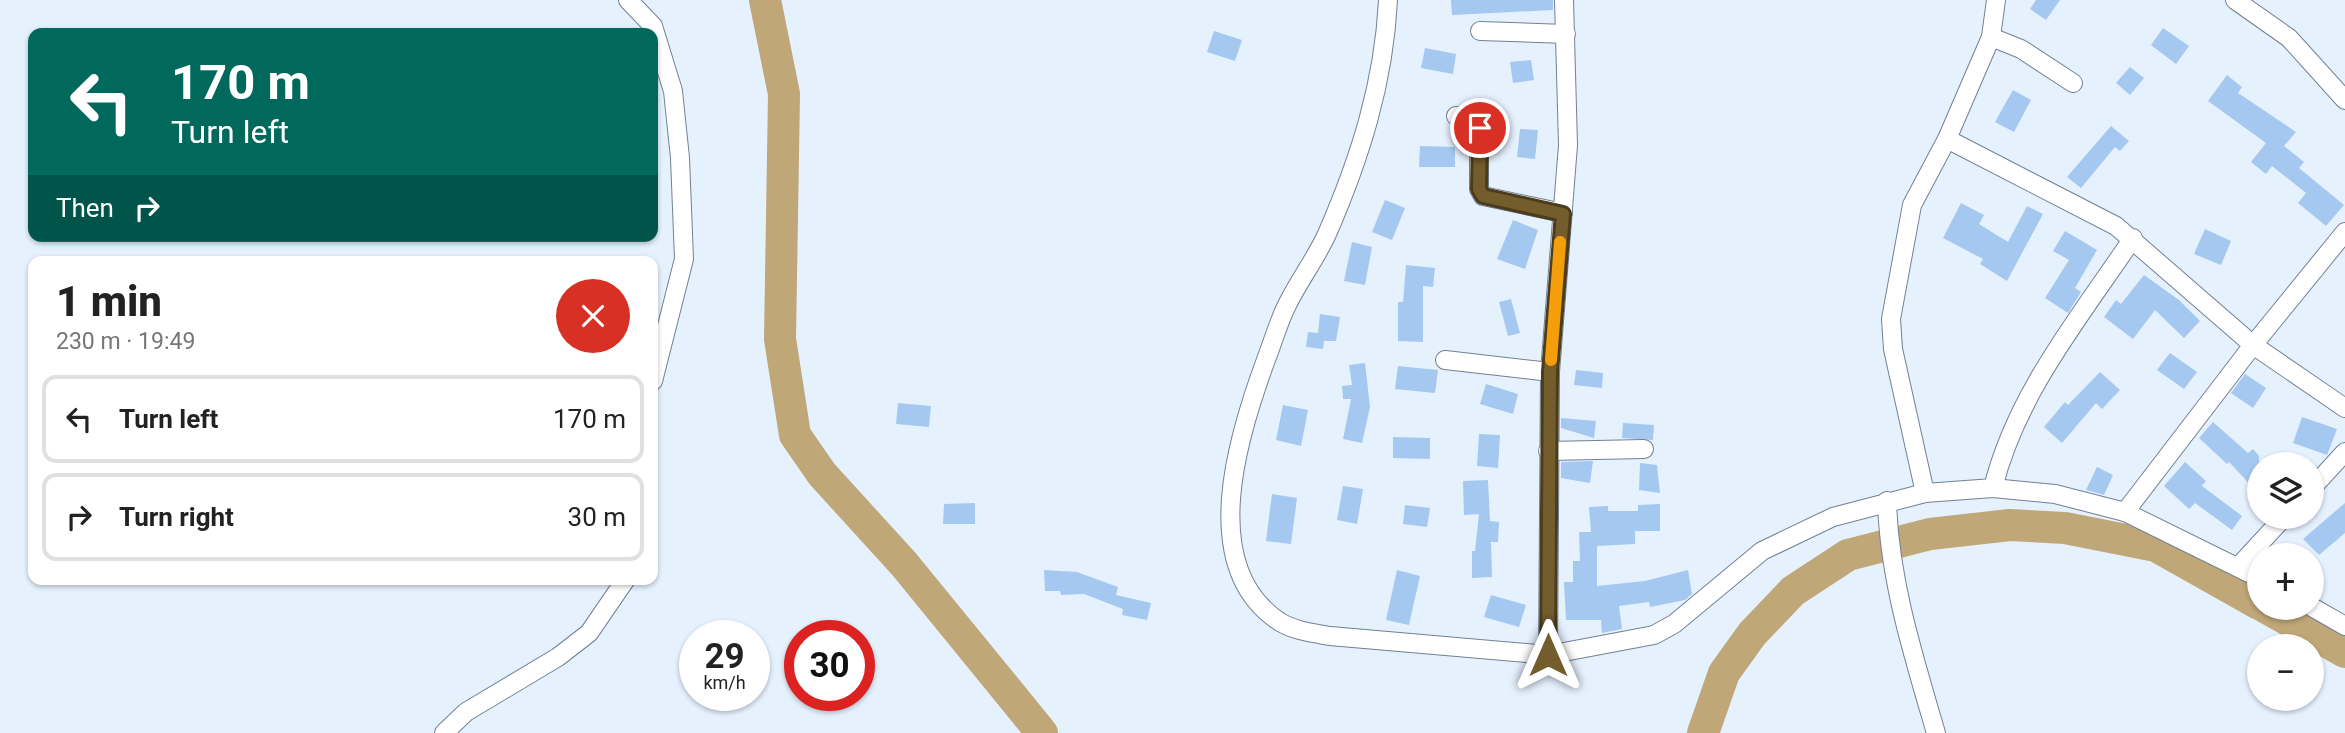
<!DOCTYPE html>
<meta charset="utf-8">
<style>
:root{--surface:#fff;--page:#f6f6f6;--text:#222;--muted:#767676;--line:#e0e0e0}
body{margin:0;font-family:Roboto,sans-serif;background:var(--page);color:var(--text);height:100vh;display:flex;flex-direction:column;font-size:26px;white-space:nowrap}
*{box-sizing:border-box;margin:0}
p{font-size:23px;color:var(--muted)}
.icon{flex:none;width:38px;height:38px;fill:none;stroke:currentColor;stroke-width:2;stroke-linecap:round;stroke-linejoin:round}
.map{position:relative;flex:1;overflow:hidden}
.details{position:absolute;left:28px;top:256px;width:630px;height:329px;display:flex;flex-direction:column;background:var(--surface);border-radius:14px;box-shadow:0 2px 5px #0004}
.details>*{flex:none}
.banner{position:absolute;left:28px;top:28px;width:630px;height:214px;border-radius:14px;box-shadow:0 2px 5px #0004;background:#00695c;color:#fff;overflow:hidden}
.fabs{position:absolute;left:2247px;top:452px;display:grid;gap:14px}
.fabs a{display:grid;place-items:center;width:77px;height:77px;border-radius:50%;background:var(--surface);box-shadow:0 2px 5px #0004;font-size:35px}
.speed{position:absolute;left:679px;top:620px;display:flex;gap:14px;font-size:35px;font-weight:700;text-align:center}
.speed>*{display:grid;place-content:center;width:91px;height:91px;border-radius:50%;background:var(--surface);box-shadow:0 2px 5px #0004;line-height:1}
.speed small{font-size:18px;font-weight:400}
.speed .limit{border:10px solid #d22;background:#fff;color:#111}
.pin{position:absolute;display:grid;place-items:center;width:60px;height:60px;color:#fff;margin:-30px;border:4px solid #fff;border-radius:50%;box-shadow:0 2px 7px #0007}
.me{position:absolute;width:77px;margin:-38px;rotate:0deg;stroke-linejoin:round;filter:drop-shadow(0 0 5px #0008)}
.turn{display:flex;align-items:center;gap:24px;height:147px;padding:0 28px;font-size:32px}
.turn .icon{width:91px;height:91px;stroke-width:2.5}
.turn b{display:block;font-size:49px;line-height:60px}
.then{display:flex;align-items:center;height:66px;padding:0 28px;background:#0003;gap:14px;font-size:26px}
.round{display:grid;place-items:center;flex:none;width:74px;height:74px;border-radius:37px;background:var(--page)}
.summary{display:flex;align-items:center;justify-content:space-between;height:119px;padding:0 28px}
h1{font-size:42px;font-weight:800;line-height:52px}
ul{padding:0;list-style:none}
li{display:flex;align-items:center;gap:21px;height:88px;margin:0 14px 10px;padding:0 14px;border:4px solid var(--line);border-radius:14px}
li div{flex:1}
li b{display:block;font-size:26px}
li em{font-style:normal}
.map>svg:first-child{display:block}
</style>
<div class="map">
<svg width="2345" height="733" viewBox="0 0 2345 733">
<rect width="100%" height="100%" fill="#e6f1fe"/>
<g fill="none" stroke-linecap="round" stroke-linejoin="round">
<g stroke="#bfa778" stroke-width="32">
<polyline points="765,0 784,94 780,339 795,435 822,474 904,564 1042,733"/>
<polyline points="2265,607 2345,652"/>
<polyline points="1703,733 1724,673 1752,634 1793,591 1848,555 1930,534 2010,525 2065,528 2156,546 2259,604"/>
</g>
</g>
<g fill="#a4c8f0">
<polygon points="1451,0 1553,0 1553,10 1452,15"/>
<polygon points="2036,0 2060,0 2046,20 2030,9"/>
<polygon points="2163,28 2189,46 2176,64 2151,45"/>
<polygon points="1214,31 1242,40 1235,61 1207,52"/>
<polygon points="1425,48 1456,54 1453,74 1421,68"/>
<polygon points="1531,60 1534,80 1513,83 1510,62"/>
<polygon points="2130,67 2144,78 2130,95 2116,83"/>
<polygon points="2227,75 2242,87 2238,93 2296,132 2284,146 2304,162 2299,168 2344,205 2326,226 2298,203 2306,193 2272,166 2266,174 2251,162 2266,143 2208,101"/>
<polygon points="2013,90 2031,100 2014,132 1995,122"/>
<polygon points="2111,126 2129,141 2120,151 2115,147 2081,188 2067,177"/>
<polygon points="1520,129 1538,130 1535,159 1517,157"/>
<polygon points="1420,146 1455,147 1455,167 1419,167"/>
<polygon points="1385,200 1405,208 1392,240 1372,232"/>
<polygon points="1961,203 1984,215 1979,224 2008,242 2027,206 2043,214 2007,281 1980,264 1983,259 1943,238"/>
<polygon points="1513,220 1538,230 1525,269 1497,259"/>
<polygon points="2205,229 2231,241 2221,265 2194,254"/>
<polygon points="2065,231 2097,250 2075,288 2081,292 2068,313 2045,298 2069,260 2053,251"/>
<polygon points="1352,242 1372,247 1365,285 1344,281"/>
<polygon points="1406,265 1435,268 1433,287 1423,286 1423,342 1398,341 1398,302 1403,302"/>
<polygon points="2144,275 2179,300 2200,321 2184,338 2155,310 2133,339 2104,317 2116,300 2121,304"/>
<polygon points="1511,299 1520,333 1508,336 1499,302"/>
<polygon points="1320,314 1340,317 1336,341 1324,341 1323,349 1306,347 1308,332 1318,333"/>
<polygon points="2170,353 2197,372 2184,389 2157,370"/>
<polygon points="1365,363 1370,407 1362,443 1343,439 1351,399 1343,399 1342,386 1352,385 1349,365"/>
<polygon points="1398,366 1438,370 1435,393 1395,389"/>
<polygon points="1576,370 1603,373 1602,388 1574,385"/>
<polygon points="2100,372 2120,390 2102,409 2096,403 2062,443 2044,427 2065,402 2068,405"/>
<polygon points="2245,374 2266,388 2253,408 2231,393"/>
<polygon points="1486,384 1518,394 1513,414 1480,404"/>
<polygon points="898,403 931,406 929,427 896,424"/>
<polygon points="1283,405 1308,410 1301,446 1276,440"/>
<polygon points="2302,417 2337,429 2327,455 2293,443"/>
<polygon points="1561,418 1596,421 1594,438 1561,428"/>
<polygon points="2213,422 2248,453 2253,449 2259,456 2259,494 2229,462 2227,464 2199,438"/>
<polygon points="1623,423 1654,425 1653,440 1622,438"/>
<polygon points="1479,434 1500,435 1498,468 1477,466"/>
<polygon points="1393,437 1430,438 1430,459 1393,458"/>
<polygon points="1593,461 1590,483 1561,478 1561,462"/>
<polygon points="2185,462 2206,481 2202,486 2242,516 2232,530 2195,503 2189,509 2164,486"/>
<polygon points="1640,463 1657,465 1660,493 1639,490"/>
<polygon points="2097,467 2113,475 2104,495 2086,490"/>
<polygon points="1488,480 1490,521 1499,522 1498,542 1491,542 1492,577 1472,578 1472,551 1475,551 1479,514 1464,515 1463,481"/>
<polygon points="1343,486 1363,489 1357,524 1337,520"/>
<polygon points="1272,494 1297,498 1291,544 1266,541"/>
<polygon points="975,503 975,524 943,524 944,504"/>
<polygon points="2345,503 2345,533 2319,555 2303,539"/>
<polygon points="1660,504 1660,531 1635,531 1635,544 1597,546 1597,586 1645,581 1688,570 1692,594 1685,600 1650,607 1649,602 1619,606 1622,629 1602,633 1601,620 1566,620 1564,582 1573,582 1573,561 1580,561 1579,532 1591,532 1589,507 1608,506 1608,511 1638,511 1638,505"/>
<polygon points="1405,505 1430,508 1427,527 1403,524"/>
<polygon points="1044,570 1077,572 1118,587 1116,595 1151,603 1147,620 1122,615 1123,609 1084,594 1061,595 1060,591 1045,591"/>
<polygon points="1397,570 1420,576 1409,625 1386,620"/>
<polygon points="1491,595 1526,605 1519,627 1484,617"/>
</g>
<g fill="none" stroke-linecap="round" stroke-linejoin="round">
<g stroke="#718194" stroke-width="20">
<g id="minor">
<polyline points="628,0 653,26 673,91 680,158 684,259 653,381"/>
<path d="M 1388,0 C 1384,83 1360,158 1327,234 C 1316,258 1300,279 1288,303 C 1279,320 1274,339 1267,357 C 1239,432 1195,567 1280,622 C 1295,631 1313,633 1330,636 L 1548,655 L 1654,635 L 1674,624 L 1762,551 L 1833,517 L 1925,493 L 1993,488 L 2055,494 L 2125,512 L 2259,578"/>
<polyline points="2235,0 2289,38 2345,100"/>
<polyline points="1480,31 1566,34"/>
<polyline points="1991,37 2021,49 2073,83"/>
<polyline points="1456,116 1474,119 1479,124 1479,189 1483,196 1563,213"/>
<polyline points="1947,139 2116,226 2253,345 2125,512"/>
<polyline points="2345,232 2253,345 2345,408"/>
<polyline points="1445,360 1550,372"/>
<polyline points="1548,451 1644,449"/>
<path d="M 1993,488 C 2016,394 2080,317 2133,238"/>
<polyline points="2312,488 2345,452"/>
<polyline points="1925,493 1893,349 1891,319 1912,205 1947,139 1991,37 1996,0"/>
<path d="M 1887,501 C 1889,580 1914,658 1936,733"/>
<polyline points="2238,567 2285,516"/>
<polyline points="2312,607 2345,626"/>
<polyline points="1548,655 1550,372 1568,145 1564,0"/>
<polyline points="444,733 466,712 558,657 589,633 626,579"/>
</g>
</g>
<use href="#minor" stroke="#fff" stroke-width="18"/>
</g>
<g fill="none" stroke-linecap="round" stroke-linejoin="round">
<g stroke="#4b3c1d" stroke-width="18">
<polyline id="route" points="1480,128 1479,189 1483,196 1563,214 1550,372 1548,655"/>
</g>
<use href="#route" stroke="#745d2d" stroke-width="12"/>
<polyline stroke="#f59e0b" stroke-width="12" points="1551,360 1560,242"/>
</g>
</svg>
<div class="fabs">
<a><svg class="icon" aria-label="layers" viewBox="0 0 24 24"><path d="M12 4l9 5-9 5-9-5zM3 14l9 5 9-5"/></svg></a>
<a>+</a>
<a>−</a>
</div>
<div class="speed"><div>29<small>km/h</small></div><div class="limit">30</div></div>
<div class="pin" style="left:1480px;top:128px;background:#d93025"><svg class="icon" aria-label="arrive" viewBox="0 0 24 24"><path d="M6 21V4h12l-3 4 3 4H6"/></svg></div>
<svg class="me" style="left:1548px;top:655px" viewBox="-20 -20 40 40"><path d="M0-17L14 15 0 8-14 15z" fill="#745d2d" stroke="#fff" stroke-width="4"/></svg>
<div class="banner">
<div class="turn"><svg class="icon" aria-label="left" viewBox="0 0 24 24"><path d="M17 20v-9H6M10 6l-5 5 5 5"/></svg><div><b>170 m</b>Turn left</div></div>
<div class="then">Then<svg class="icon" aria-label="right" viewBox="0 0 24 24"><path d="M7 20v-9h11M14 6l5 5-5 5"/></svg></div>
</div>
<section class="details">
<div class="summary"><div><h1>1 min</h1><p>230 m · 19:49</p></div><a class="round" style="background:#d93025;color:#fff"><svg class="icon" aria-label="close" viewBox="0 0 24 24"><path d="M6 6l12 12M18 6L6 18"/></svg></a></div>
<ul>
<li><svg class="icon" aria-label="left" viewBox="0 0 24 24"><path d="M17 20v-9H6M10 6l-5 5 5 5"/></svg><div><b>Turn left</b></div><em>170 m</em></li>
<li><svg class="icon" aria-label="right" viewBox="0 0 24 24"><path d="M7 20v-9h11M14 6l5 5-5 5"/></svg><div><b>Turn right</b></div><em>30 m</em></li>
</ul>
</section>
</div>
